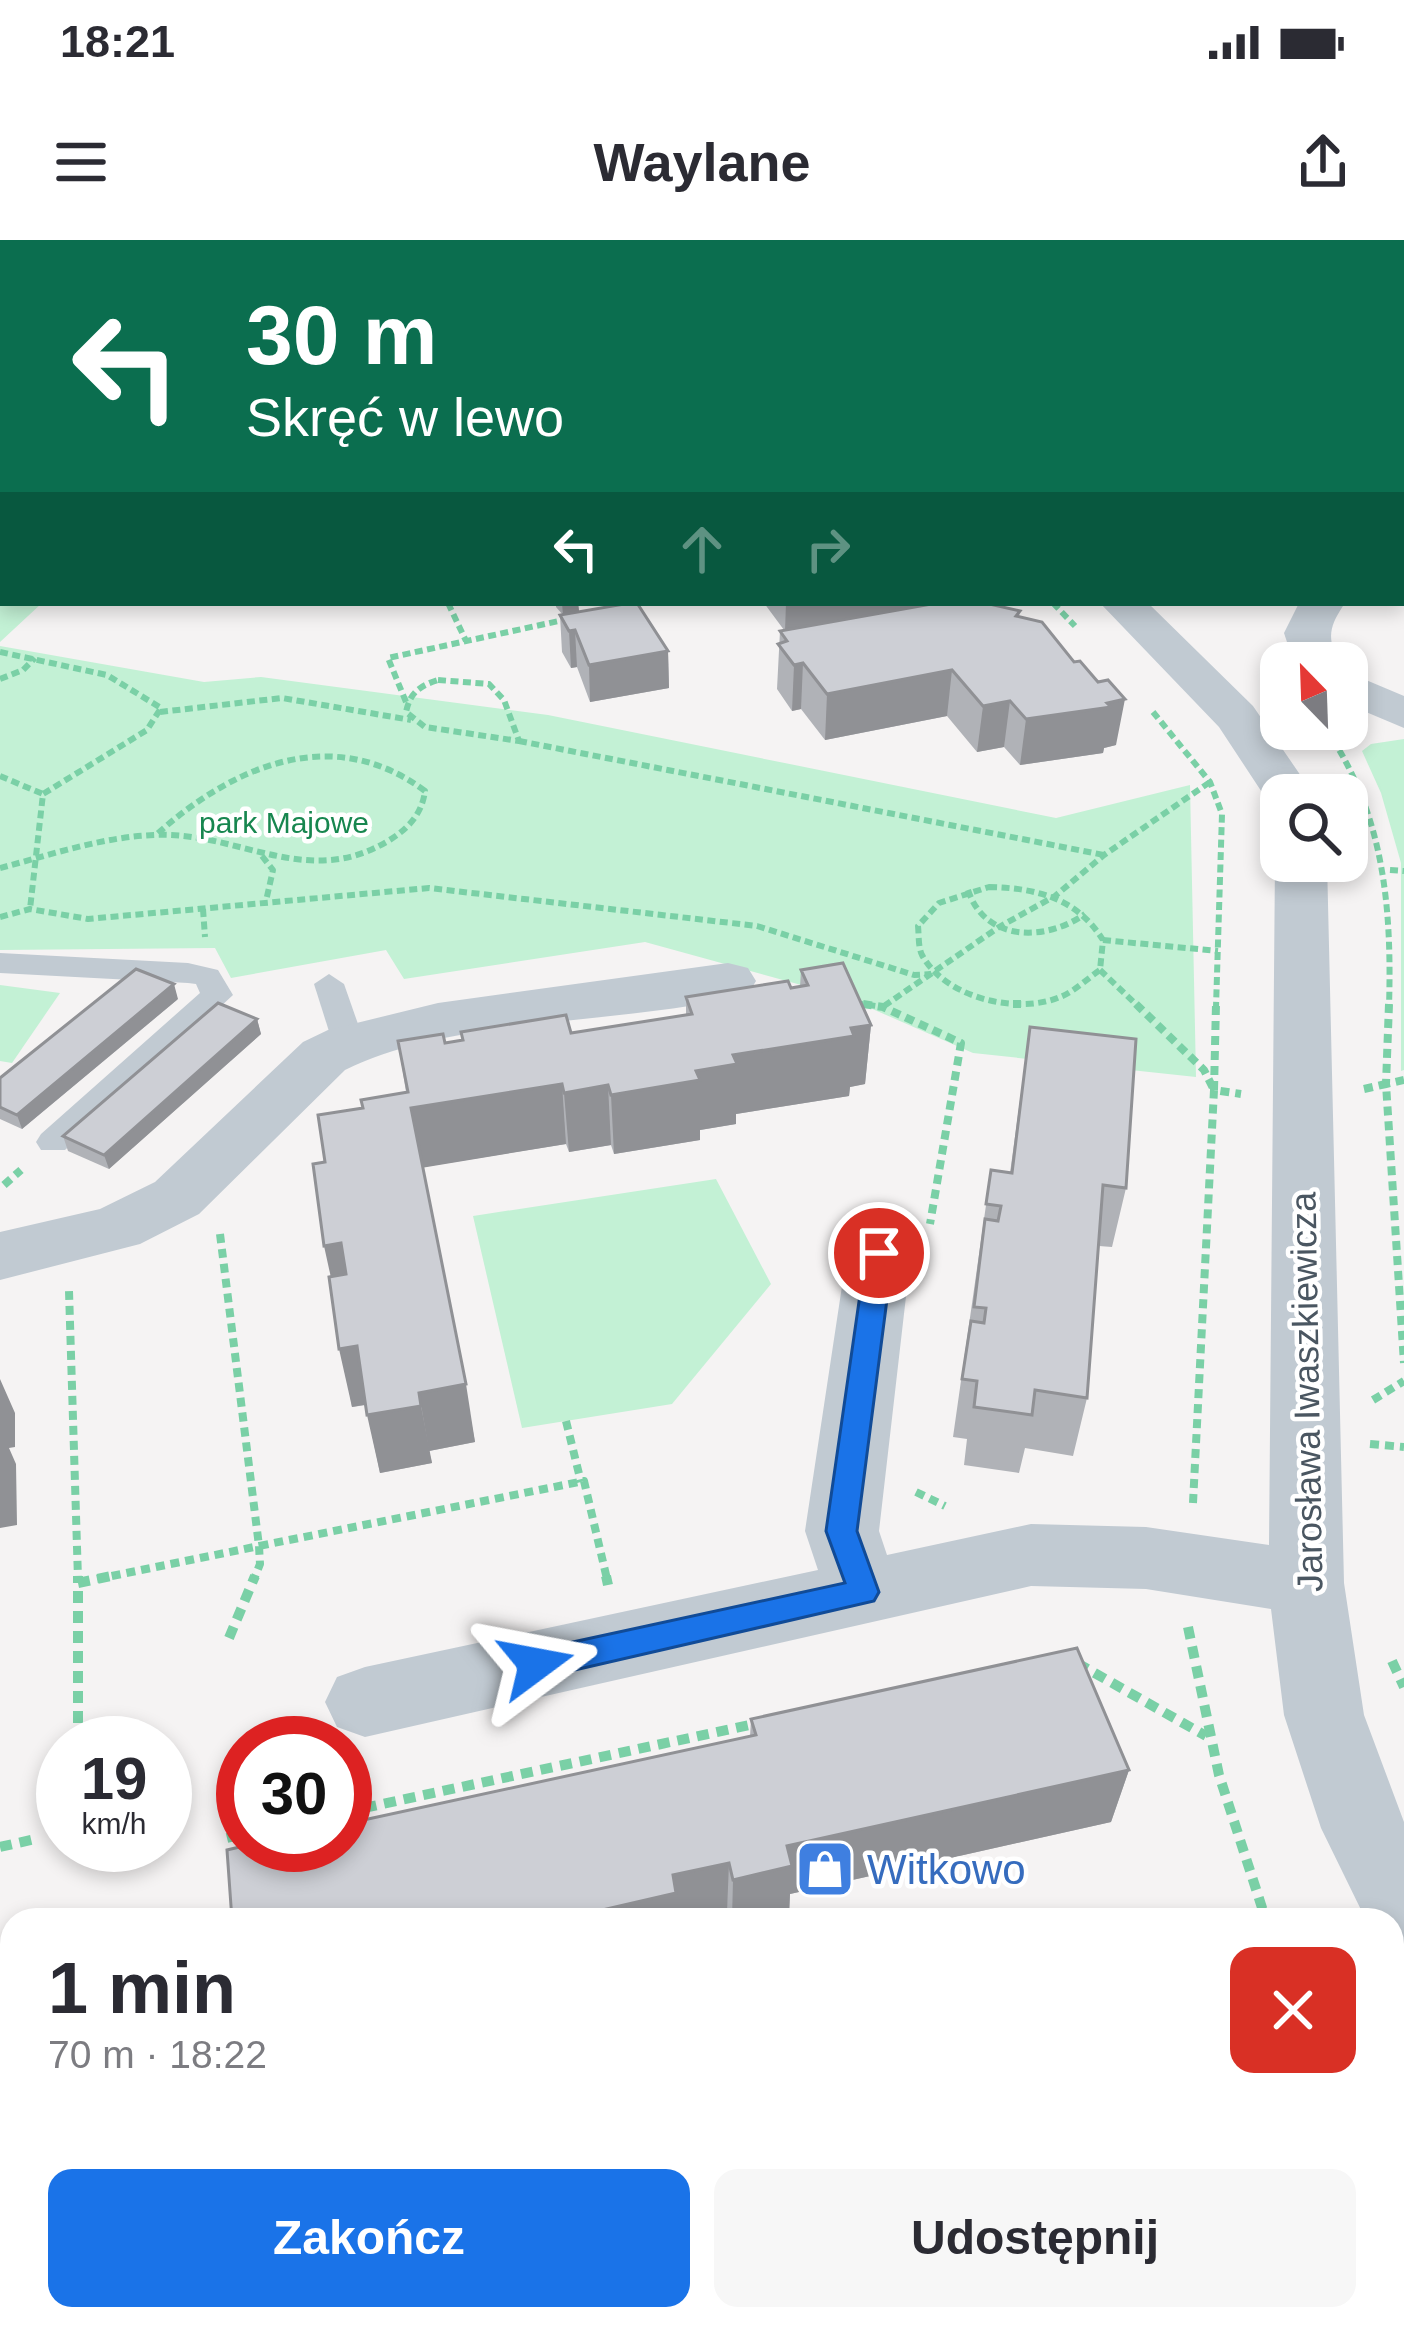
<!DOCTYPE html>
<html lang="pl">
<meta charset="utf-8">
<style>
:root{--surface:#fff;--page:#f7f7f7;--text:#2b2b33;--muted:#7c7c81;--accent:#1a73e8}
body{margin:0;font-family:Helvetica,sans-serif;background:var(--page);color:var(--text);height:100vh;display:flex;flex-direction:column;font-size:45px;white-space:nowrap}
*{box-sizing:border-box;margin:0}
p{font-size:39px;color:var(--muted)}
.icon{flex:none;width:66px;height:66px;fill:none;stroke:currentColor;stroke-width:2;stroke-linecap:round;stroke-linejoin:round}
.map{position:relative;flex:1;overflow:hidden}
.details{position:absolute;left:0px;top:1668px;width:1404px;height:423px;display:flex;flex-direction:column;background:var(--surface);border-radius:36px 36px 0 0;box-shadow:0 6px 18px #0003}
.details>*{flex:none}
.guide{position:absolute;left:0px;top:0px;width:1404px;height:366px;box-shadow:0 6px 18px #0003;background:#0b6e4f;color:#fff;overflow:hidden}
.needle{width:78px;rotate:337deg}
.fabs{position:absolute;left:1260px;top:402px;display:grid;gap:24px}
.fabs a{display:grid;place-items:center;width:108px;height:108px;border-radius:24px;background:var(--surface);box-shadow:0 6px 18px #0003;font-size:60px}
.speed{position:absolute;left:36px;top:1476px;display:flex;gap:24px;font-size:60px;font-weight:700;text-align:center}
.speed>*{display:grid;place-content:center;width:156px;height:156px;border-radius:50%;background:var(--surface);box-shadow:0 6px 18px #0003;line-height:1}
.speed small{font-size:30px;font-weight:400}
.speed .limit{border:18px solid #d22;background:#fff;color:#111}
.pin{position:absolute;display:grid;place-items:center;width:102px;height:102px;color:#fff;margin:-51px;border:6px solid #fff;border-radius:50%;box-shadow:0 3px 12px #0007}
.me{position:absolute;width:132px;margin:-66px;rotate:77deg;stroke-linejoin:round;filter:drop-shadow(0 0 9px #0008)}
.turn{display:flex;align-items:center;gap:42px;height:252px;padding:0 48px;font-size:54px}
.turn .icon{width:156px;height:156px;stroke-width:2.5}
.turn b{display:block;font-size:84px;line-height:102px}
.lanes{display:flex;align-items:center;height:114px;padding:0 48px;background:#0003;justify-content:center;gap:60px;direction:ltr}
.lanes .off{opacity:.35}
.round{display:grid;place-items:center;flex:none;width:126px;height:126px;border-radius:24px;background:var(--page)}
.overview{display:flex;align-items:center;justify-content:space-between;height:204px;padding:0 48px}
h1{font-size:72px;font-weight:700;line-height:90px}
.primary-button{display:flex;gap:24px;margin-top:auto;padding:24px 48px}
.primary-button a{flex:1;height:138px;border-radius:24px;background:var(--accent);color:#fff;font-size:48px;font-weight:700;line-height:138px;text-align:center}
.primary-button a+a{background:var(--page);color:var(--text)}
.status{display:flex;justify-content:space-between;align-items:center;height:84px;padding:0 60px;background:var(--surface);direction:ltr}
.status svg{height:33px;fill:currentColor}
header{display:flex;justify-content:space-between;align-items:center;height:156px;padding:0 48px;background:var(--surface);font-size:54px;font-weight:700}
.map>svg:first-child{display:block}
</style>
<div class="status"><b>18:21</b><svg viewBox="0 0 49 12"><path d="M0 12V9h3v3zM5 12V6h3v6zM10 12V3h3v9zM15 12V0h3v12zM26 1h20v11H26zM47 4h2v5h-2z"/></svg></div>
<header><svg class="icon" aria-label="menu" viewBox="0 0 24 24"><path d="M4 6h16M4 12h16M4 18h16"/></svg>Waylane<svg class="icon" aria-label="share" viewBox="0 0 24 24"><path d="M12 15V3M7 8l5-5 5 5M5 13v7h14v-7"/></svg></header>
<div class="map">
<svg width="1404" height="2090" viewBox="0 0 1404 2090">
<rect width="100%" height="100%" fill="#f5f3f3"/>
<g fill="#c3f1d5">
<polygon points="0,209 3,363 42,363 0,402"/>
<polygon points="0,406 204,442 261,437 548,475 1056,578 1190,545 1196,837 973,813 845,757 645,702 404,739 386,710 231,738 215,708 0,710"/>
<polygon points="1404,499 1404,830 1401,831 1401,623 1381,553 1362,511 1371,504"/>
<polygon points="0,745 60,753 12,823 0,821"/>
<polygon points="716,939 771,1044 672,1164 522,1188 473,976"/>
</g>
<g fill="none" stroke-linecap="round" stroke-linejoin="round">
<g stroke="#7ad0a6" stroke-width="6" stroke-dasharray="8 4.5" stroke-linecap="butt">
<polyline points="448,363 466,401"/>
<polyline points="1053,363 1075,386"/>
<polyline points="0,412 107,435 161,468 147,490 43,554 30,669"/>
<polyline points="0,439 23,430 35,418"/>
<path d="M 438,440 L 489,444 L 504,460 L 519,501 L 425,487 L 406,472 C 410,453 419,446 438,440 Z"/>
<polyline points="406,462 388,418 568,379"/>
<polyline points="160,472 282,458 411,480"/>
<polyline points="1153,472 1210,542 1222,574 1216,767"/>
<path d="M 1326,489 C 1384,574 1392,667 1389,767"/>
<polyline points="519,501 1104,615"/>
<polyline points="0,536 43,554"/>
<polyline points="262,616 273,630 266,661"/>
<path d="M 0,628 C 50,615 102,597 154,595 C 239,591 306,650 388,601 C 408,589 422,574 425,551 C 334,483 234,525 157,594"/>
<polyline points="1390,630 1404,631"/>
<path d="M 989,647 C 1036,648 1077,658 1103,700 L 1100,730 C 1088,738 1074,752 1060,757 C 1017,775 945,758 922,715 C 918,707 919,695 918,686 L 939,663 Z"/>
<path d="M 968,650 C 985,702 1045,702 1085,674"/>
<polyline points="203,669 205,697"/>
<polyline points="0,677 30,669 88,679 429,648 757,686 914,735 931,734"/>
<polyline points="1103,700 1218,711"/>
<polyline points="1100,730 1139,767"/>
<polyline points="855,763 883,767"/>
<polyline points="884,766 999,687 1055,656 1104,615 1210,542"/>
</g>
<g stroke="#7ad0a6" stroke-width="8" stroke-dasharray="9 6" stroke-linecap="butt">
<polyline points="863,764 883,767 961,803 930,984"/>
<polyline points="1013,764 1021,764"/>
<polyline points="1136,764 1204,830 1213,848"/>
<polyline points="1389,764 1386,844 1404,840"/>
<polyline points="1364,849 1386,844 1404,1123"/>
<polyline points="1214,850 1216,764"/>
<polyline points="4,945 21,930"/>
<polyline points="220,994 259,1306 584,1241 607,1339"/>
<polyline points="69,1051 78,1339"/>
<polyline points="1373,1160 1404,1141"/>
<polyline points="566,1181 581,1242"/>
<polyline points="1370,1204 1404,1207"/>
<polyline points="916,1252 945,1266"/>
<polyline points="1193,1263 1214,850 1241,854"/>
<polyline points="97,1339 259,1306 260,1324 254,1339"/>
</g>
<g stroke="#7ad0a6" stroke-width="10" stroke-dasharray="12 8" stroke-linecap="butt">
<polyline points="78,1336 78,1343"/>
<polyline points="606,1336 608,1345"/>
<polyline points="1188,1387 1219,1535 1266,1680"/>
<polyline points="229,1398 255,1336"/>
<polyline points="1392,1421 1404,1447"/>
<polyline points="1077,1423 1206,1496"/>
<polyline points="78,1503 78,1343 111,1336"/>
<polyline points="345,1572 759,1483"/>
<polyline points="227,1598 243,1594"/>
<polyline points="0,1607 35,1599"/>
<polyline points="1392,1944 1404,1969"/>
</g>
<g fill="#c1cad2" fill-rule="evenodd">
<polygon points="196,0 214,0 215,3 197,3"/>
<polygon points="0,713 188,723 218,730 233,755 65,910 41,910 36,902 41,894 200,753 196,744 188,743 0,733"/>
<polygon points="329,734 344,744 365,804 360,811 338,811 333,804 314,744"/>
</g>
<g fill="#c1cad2" fill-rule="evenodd">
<polygon points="746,0 781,0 783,3 749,3"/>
<rect x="0" y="153" width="3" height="22"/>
<polygon points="1404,296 1404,323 1401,324 1401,297"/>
<polygon points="1100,363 1148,363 1253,466 1314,555 1281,555 1281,568 1271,566 1219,487"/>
<path d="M 1299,363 L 1345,363 C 1330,385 1325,399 1341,423 L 1294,423 L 1284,393 Z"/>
<polygon points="1347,432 1404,456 1404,488 1347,464"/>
<polygon points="1281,612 1281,621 1327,621 1344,1343 1364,1475 1404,1582 1404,1707 1392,1702 1392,1680 1366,1680 1321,1588 1284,1475 1271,1369 1146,1349 1031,1346 365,1497 337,1487 325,1462 337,1437 365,1427 818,1330 805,1291 847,1013 856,996 879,989 902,996 911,1013 879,1291 887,1315 1031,1284 1146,1287 1269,1305 1275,621"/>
<path d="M 728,723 L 748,728 L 756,741 L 748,754 C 625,786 457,775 345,830 L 199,974 L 140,1004 L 0,1040 L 0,992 L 100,969 L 155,942 L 303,802 L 328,790 L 438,763 Z"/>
</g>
</g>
<g fill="#b0b2b7">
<polygon points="50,0 174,0 177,3 50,3"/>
<polygon points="872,0 1404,0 1404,24 1401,25 1401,3 874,3"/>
<polygon points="1401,102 1404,104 1404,255 1401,256"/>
<polygon points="556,363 578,363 579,371 668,411 669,448 590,462 577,427 571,428 562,412 560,375 563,375 556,367"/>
<polygon points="764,363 985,363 1020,371 1019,377 1116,505 1104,508 1103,513 1020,525 1004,507 977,512 947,476 825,500 801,469 792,471 777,449 780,391 784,390"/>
<polygon points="801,730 871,785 865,844 850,847 849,856 736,874 736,884 700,890 700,900 614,914 611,905 569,912 566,904 423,927 475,1202 429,1211 432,1223 380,1233 366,1165 352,1167 331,1037 325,922 362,868 406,852 398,801 445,803 462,801 461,792 571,793 686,775 686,757 800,747"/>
<polygon points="178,759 22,889 0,879 0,838"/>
<polygon points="257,779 261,794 109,929 68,911 63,896"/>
<polygon points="1030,787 1126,948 1112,1007 1099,1006 1087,1158 1073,1216 1025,1208 1019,1233 964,1225 967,1199 953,1197 991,930 1010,933"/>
<polygon points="751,1479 1129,1530 1111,1582 790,1654 789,1675 769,1680 729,1680 727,1672 692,1680 750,1497"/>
</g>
<g fill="#909195">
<polygon points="0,0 29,0 30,3 3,3 3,33 0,34"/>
<polygon points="567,0 700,0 700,3 539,3"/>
<polygon points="1401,3 1404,3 1404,24 1401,25"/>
<rect x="0" y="67" width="3" height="53"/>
<polygon points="1404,214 1404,255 1401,256 1401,215"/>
<polygon points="562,363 578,363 579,371 563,375"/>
<polygon points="786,363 942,363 785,391"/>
<polygon points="575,390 577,427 571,428 569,391"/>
<polygon points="668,411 669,448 590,462 589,425"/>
<polygon points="803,423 801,469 792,471 794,425"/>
<polygon points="952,430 947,476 825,500 827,454"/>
<polygon points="1125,459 1116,505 1104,508 1103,513 1020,525 1026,479"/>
<polygon points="1010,461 1004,507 977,512 983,466"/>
<polygon points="174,744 178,759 22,889 17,875"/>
<polygon points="257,779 261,794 109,929 104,915"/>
<polygon points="871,785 865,844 850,847 849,856 736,874 736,884 700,890 700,900 614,914 611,855 696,831 733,815"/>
<polygon points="562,844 566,904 421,928 411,868"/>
<polygon points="608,845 611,905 569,912 564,853"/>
<polygon points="341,1003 353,1062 337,1065 324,1006"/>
<polygon points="357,1106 369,1164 352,1167 339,1109"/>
<polygon points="0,1139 15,1173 15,1207 9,1208 16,1224 17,1285 0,1288"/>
<polygon points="466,1144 475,1202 429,1211 419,1153"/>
<polygon points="421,1166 432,1223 380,1233 367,1175"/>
<polygon points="1129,1530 1111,1582 790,1654 789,1675 769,1680 732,1680 733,1640 787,1606"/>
<polygon points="729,1623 727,1672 692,1680 559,1680 673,1635"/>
</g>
<g fill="#cdcfd5" stroke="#909195" stroke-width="3">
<polygon points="83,0 174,0 177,3 86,3"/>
<polygon points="269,0 334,1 567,0 539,3 271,3"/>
<polygon points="894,0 1404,0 1404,3 897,3"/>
<rect x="0" y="43" width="3" height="24"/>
<polygon points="1401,102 1404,104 1404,149 1401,147"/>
<polygon points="1401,180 1404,180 1404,214 1401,215"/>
<polygon points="630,363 637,363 668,411 589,425 575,390 569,391 560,375"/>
<polygon points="937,363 985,363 1020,371 1016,376 1042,382 1074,422 1080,421 1098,442 1108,440 1125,459 1107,463 1111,467 1026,479 1010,461 983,466 952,430 827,454 803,423 794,425 778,404 787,401 780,391"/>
<polygon points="843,723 871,785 851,788 854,796 733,815 737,824 696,831 700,840 611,855 608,845 564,853 562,844 411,868 466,1144 419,1153 421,1166 367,1175 357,1106 339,1109 329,1037 346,1034 341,1003 324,1006 313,924 325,922 318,875 363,868 361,860 408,852 398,801 443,794 445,803 463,800 461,792 566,775 571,793 692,774 686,757 788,741 791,748 808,745 801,730"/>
<polygon points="136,729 174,744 17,875 0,867 0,838"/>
<polygon points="218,763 257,779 104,915 63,896"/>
<polygon points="1030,787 1136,799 1126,948 1103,945 1087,1158 1035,1150 1032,1175 974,1167 977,1141 962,1139 971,1081 984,1083 986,1068 974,1067 985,979 998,981 1001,966 986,964 991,930 1012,933"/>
<polygon points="1077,1408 1129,1530 787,1606 792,1626 733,1640 729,1623 673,1635 676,1653 559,1680 232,1680 227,1610 248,1605 345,1605 345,1584 756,1495 751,1479"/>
</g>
<polygon fill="#1a73e8" stroke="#114b97" stroke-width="3" points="879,1004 893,1013 857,1291 879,1352 874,1361 536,1439 525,1434 520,1424 525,1414 536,1410 845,1343 826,1291 866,1013"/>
<defs>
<g id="shop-square" transform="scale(3)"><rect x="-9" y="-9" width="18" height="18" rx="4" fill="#3f7fe0" stroke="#fff"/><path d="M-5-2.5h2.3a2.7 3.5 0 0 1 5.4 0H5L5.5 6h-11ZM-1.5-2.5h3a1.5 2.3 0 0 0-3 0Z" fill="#fff"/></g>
</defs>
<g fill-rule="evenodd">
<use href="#shop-square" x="825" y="1629"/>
</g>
<g text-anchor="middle" stroke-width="9" stroke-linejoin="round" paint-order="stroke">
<g font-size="30" fill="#17864f" stroke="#fff">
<text x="284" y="593">park Majowe</text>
</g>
<g font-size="36" fill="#4a5661" stroke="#fff">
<text transform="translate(1306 1152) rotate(-91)" y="13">Jarosława Iwaszkiewicza</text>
</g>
<g font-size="42" fill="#366cbe" stroke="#fff" text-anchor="start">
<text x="867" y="1644">Witkowo</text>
</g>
</g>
</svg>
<div class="fabs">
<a><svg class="needle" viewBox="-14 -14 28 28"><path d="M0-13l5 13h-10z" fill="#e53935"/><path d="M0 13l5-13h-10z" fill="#7c7c81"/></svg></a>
<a><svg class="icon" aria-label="search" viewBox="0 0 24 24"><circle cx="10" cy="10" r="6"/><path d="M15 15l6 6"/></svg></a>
</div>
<div class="speed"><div>19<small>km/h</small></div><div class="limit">30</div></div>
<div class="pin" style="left:879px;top:1013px;background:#d93025"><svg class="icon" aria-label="arrive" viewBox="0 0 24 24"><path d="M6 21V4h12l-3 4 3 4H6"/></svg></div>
<svg class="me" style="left:536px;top:1424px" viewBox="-20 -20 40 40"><path d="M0-17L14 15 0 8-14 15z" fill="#1a73e8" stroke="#fff" stroke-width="4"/></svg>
<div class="guide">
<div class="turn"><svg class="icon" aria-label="left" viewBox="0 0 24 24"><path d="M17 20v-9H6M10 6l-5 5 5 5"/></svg><div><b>30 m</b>Skręć w lewo</div></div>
<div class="lanes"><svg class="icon" aria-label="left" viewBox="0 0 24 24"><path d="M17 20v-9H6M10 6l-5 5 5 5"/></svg><svg class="icon off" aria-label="ahead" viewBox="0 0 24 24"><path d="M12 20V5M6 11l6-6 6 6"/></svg><svg class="icon off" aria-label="right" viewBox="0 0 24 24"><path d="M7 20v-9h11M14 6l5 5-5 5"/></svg></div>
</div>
<section class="details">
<div class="overview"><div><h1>1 min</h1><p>70 m · 18:22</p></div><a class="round" style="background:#d93025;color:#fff"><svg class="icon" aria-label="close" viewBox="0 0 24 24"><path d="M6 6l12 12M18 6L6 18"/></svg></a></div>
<div class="primary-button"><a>Zakończ</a><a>Udostępnij</a></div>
</section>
</div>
